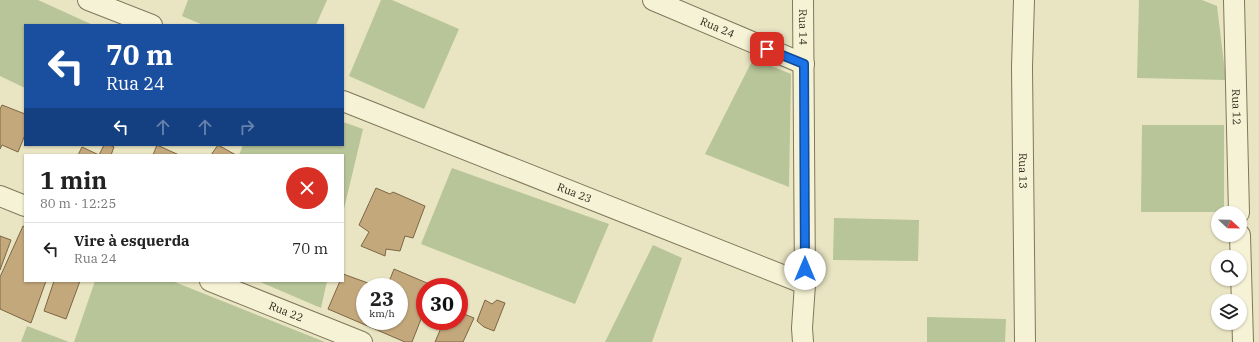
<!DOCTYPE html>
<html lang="pt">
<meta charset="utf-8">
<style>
:root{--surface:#fff;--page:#f6f6f6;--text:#222;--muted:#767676;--line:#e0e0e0}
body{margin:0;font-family:"IBM Plex Serif",serif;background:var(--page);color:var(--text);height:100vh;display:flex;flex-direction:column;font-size:15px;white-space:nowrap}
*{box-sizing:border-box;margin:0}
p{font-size:13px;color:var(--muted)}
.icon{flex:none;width:22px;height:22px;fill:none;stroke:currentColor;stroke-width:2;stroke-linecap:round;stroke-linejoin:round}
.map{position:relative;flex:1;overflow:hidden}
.drawer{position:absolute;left:24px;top:154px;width:320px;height:128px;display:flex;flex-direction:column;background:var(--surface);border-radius:0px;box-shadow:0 1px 3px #0004}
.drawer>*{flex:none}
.guide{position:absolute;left:24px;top:24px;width:320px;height:122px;border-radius:0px;box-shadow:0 1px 3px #0004;background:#1a4fa0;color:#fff;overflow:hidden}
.needle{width:26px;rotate:112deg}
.fabs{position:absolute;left:1211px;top:206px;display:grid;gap:8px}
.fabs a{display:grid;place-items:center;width:36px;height:36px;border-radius:50%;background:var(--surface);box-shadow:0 1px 3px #0004;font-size:20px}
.speed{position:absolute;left:356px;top:278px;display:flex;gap:8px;font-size:20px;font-weight:700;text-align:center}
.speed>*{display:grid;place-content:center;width:52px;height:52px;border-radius:50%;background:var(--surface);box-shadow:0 1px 3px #0004;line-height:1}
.speed small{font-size:10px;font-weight:400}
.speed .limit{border:6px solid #d22;background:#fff;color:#111}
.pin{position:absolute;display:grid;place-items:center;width:34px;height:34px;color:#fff;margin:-17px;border-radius:8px;box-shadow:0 2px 6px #0006}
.me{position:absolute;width:44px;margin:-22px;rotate:0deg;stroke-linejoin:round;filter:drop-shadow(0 0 3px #0008)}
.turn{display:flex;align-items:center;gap:14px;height:84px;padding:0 16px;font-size:18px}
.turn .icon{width:52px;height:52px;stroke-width:2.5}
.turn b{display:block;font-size:28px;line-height:34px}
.lanes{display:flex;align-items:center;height:38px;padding:0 16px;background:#0003;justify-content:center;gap:20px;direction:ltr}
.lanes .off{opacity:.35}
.round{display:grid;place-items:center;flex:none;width:42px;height:42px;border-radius:21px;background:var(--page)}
.head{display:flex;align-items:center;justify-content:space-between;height:68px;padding:0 16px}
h1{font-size:24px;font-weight:700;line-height:30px}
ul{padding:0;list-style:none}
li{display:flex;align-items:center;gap:12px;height:52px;padding:0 16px;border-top:1px solid var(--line)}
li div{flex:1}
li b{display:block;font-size:15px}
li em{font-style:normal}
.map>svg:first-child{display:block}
</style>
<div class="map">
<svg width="1259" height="342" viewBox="0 0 1259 342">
<rect width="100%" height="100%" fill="#e9e5c3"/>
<g fill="#b7c598">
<polygon points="0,0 38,0 93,25 25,25 25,88 0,76"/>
<polygon points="188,0 327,0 316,25 203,25 182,16"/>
<polygon points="381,0 392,0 459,29 424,109 349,76"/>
<polygon points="1139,0 1202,0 1217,6 1226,80 1137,78"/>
<polygon points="753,59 791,74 789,187 705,154"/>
<polygon points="343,122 363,129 343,213 343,155 239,155 243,145 343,145"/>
<polygon points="1142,125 1224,125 1224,212 1141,212"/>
<polygon points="452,168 609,224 575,304 421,244"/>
<polygon points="834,218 919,220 918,261 833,260"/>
<polygon points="653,245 682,258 652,342 605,342"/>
<polygon points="95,281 172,281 325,342 74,342"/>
<polygon points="258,281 327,281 321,308"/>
<polygon points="927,317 1006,319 1005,342 927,342"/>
<polygon points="27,326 69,342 21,342"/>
</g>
<g fill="#c3a87c" stroke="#7d6644">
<polygon points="2,105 25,114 25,135 18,152 2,145 0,149 0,109"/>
<polygon points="104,145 110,145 114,147 111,155 78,155 82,147 99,155"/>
<polygon points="157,145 179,155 153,155"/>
<polygon points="218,145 236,155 211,155"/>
<polygon points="376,188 390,194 393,192 425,206 413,238 405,236 400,251 386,249 385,256 361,246 369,232 359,225"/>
<polygon points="23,226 25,227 25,281 46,281 31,323 0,309 0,277"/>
<polygon points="0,236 11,240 0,270"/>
<polygon points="394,269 434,286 434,287 425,287 425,309 412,342 405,342 328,309 340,281 343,281 343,274 379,287 365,287 365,321 399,321 399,287 387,287"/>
<polygon points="54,281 80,281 66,319 44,311"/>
<polygon points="485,300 492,304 497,300 505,303 494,331 484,327 477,321"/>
<polygon points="459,312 474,318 463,342 435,342 444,321 459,321"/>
</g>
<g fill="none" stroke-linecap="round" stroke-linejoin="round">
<g stroke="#81775b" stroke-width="22">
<g id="minor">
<polyline points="88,0 152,25"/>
<path id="s1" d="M 653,0 L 804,64"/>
<path id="s2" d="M 803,0 L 805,284 L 802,328 L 803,342"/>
<path id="s3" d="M 1024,0 L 1022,67 L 1025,342"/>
<path id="s4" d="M 1234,0 L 1239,213"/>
<path id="s5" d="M 343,101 L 805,284"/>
<polyline points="0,196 25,206"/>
<polyline points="1240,235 1243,342"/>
<path id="s6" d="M 210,281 L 362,342"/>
</g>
</g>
<use href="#minor" stroke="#f5f2d5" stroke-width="20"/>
</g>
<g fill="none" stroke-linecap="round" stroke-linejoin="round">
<g stroke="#114b97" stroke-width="10">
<polyline id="route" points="767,49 804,64 805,269"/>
</g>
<use href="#route" stroke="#1a73e8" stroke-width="7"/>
</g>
<g text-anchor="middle" stroke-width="4" stroke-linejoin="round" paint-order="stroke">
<g font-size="11" fill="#322c1e" stroke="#f1eed1">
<text dy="4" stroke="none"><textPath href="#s1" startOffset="70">Rua 24</textPath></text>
<text dy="4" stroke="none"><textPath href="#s2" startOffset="27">Rua 14</textPath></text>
<text dy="4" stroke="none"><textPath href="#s4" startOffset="107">Rua 12</textPath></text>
<text dy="4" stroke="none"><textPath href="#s3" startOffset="171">Rua 13</textPath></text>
<text dy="4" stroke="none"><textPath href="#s5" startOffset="249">Rua 23</textPath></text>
<text dy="4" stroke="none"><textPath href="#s6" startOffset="82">Rua 22</textPath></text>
</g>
</g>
</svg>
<div class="fabs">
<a><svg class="needle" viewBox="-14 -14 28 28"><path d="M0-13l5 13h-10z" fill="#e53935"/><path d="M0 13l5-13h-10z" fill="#767676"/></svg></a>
<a><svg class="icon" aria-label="search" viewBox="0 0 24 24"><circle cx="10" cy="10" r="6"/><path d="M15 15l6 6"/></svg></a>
<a><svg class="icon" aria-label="layers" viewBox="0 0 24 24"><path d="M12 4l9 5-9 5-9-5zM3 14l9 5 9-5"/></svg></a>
</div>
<div class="speed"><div>23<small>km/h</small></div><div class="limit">30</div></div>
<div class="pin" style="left:767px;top:49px;background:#d93025"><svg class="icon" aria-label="arrive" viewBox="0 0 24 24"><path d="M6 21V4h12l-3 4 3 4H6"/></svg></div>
<svg class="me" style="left:805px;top:269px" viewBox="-20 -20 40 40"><circle r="19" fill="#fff"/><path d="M0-13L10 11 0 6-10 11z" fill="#1a73e8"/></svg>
<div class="guide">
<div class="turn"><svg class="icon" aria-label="left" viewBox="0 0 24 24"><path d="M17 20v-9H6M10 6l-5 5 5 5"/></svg><div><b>70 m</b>Rua 24</div></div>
<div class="lanes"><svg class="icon" aria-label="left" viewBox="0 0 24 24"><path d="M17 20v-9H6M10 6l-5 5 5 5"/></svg><svg class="icon off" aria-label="ahead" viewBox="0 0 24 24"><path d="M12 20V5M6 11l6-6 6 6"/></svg><svg class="icon off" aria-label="ahead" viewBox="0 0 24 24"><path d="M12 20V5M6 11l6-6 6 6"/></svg><svg class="icon off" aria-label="right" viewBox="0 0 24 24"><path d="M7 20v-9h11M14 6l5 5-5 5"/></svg></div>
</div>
<section class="drawer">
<div class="head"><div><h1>1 min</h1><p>80 m · 12:25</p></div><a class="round" style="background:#d93025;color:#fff"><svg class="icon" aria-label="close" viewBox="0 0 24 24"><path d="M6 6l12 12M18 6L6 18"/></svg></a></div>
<ul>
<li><svg class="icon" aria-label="left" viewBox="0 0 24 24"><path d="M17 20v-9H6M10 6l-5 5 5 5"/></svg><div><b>Vire à esquerda</b><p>Rua 24</p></div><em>70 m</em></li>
</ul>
</section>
</div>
